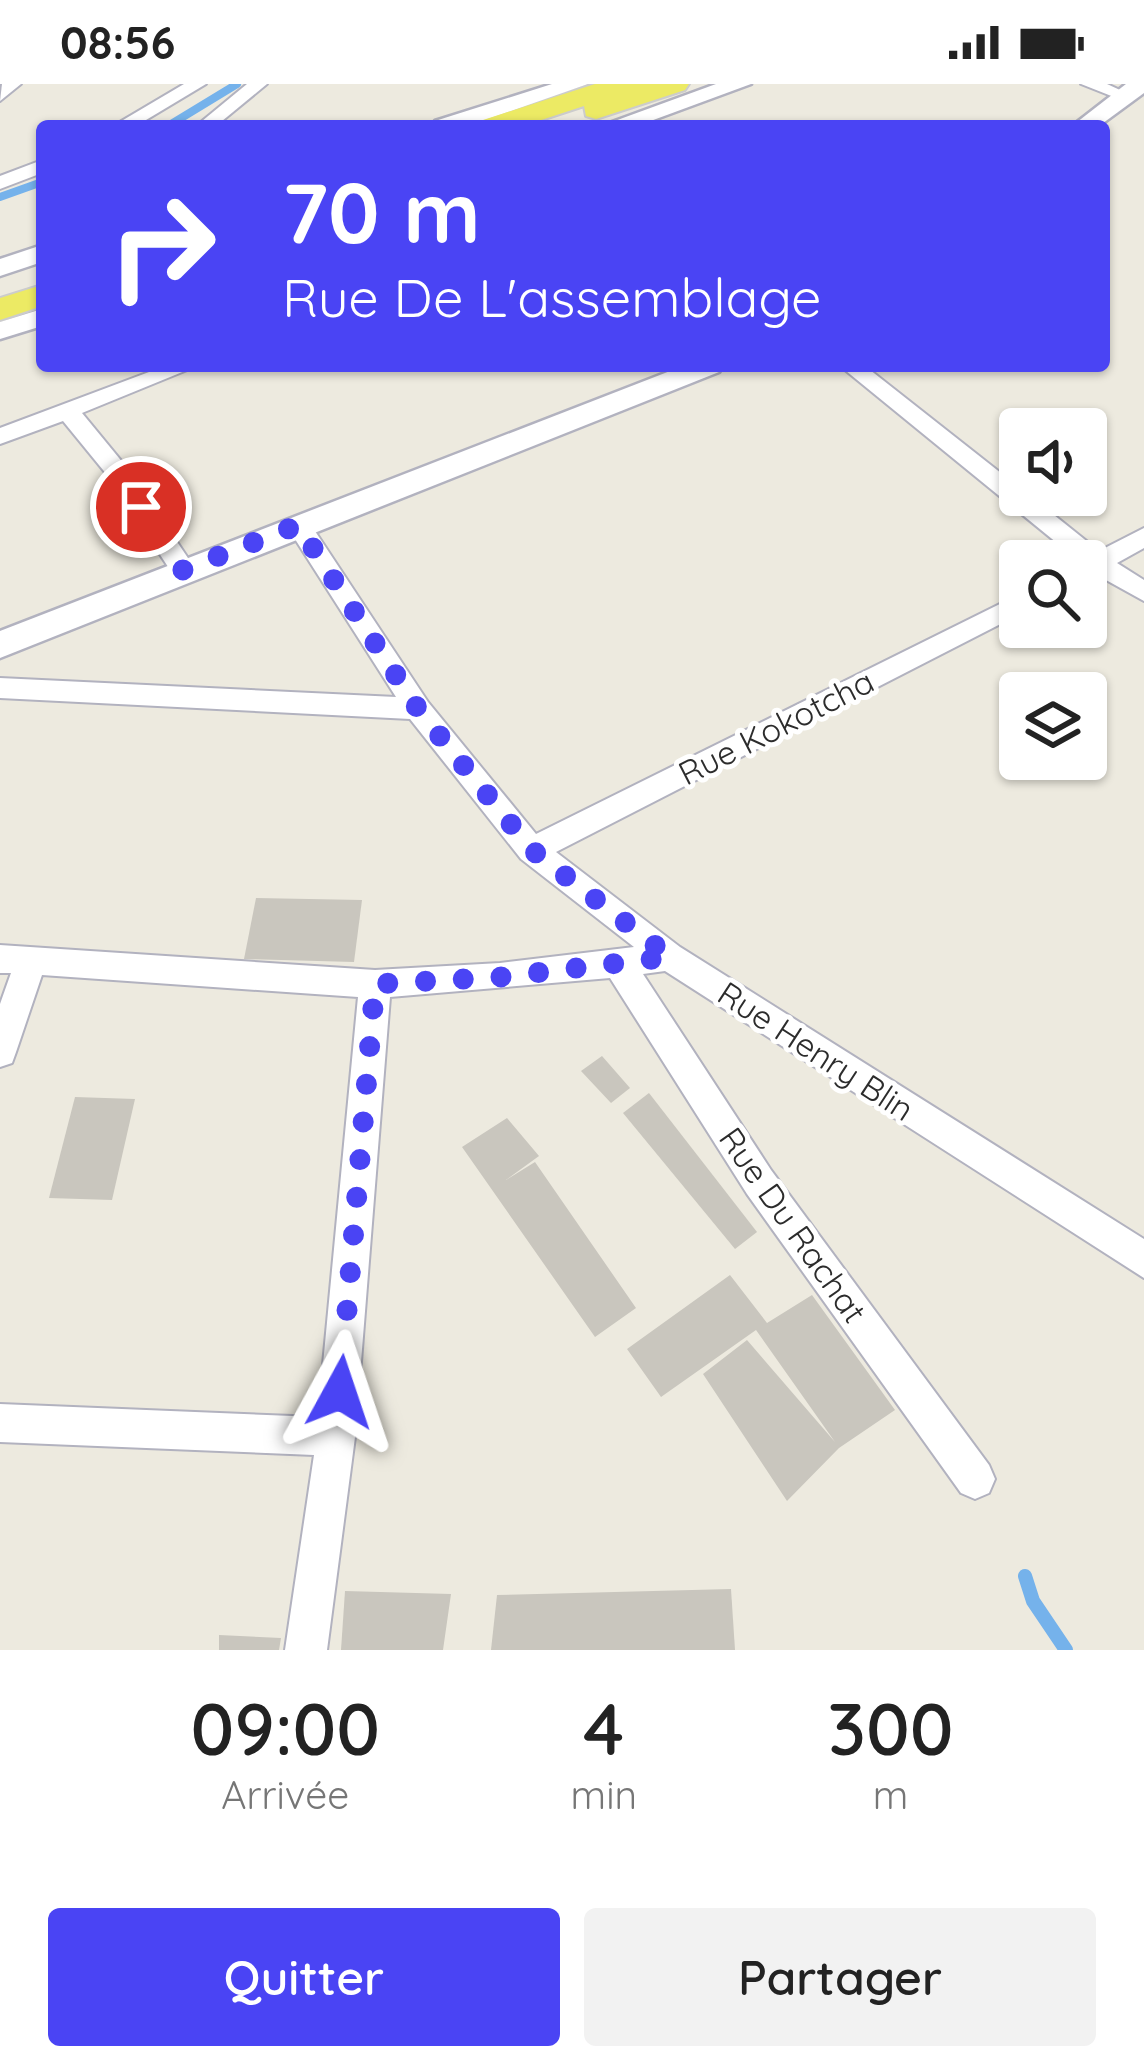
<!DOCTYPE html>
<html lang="fr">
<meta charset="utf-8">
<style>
:root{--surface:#fff;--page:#f2f2f2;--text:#222;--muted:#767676;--accent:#4a44f4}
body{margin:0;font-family:Quicksand,sans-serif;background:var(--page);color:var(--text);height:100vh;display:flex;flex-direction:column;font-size:45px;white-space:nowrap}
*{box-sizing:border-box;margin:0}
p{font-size:39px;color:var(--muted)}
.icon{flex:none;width:66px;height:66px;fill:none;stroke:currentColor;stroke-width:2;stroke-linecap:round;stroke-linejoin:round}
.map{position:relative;height:1566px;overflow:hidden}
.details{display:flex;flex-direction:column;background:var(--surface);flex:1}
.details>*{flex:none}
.hud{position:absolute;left:36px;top:36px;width:1074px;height:252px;border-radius:12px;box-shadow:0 3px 9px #0004;background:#4a44f4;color:#fff;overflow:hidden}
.tools{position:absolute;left:999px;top:324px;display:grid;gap:24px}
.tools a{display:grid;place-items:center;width:108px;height:108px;border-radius:12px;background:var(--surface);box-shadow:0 3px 9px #0004;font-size:60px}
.pin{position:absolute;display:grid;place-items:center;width:102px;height:102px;color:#fff;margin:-51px;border:6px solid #fff;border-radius:50%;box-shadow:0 3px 12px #0007}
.me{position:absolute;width:132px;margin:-66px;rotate:5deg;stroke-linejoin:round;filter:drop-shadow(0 0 9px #0008)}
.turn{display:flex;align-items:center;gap:42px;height:252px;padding:0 48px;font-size:54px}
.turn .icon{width:156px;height:156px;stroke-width:2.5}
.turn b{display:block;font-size:84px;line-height:102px}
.eta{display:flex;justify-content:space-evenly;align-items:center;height:204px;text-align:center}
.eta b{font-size:72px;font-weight:600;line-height:84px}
.cta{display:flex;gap:24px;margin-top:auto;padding:24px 48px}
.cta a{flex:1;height:138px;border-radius:12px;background:var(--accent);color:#fff;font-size:48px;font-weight:600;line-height:138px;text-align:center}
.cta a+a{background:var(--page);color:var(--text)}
.status{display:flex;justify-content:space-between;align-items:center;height:84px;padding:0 60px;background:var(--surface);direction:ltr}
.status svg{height:33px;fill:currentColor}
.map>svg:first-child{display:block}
</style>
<div class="status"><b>08:56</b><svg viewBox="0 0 49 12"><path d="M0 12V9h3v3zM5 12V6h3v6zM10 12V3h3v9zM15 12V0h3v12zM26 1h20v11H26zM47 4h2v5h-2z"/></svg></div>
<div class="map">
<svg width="1144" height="1566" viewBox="0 0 1144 1566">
<rect width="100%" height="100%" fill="#edeadf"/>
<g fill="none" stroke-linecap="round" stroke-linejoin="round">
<g stroke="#75b2eb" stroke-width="8">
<polyline points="168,42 237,0"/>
<polyline points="0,113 42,98"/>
</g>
<polyline stroke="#75b2eb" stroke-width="14" points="1025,1492 1033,1517 1066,1566"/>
</g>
<g fill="#c9c6be">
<polygon points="256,814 362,816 354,878 244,875"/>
<polygon points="602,972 630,1004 611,1019 581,987"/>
<polygon points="649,1009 757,1148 735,1165 623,1029"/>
<polygon points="75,1013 135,1015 112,1116 49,1114"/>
<polygon points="507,1034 539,1072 506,1096 535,1078 636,1224 595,1253 462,1063"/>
<polygon points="730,1191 767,1239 812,1211 895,1326 839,1364 787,1417 703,1290 747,1256 835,1358 756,1246 661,1313 627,1265"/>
<polygon points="731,1505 735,1566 491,1566 497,1511"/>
<polygon points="345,1507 451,1510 443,1566 341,1566"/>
<polygon points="219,1551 281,1554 279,1566 219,1566"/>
</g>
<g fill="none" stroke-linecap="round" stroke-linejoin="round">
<g stroke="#b2b2bf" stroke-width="4">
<g id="minor">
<polygon points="21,0 0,17 2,0"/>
<polygon points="184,0 206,0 136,42 113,42"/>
<polygon points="247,0 267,0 216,42 196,42"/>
<polygon points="1081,0 1107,0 1133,12 1124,17"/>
<polygon points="42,76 42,89 0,105 0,92"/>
<polygon points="165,282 197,282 82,329 128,385 192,480 196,486 192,492 174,492 112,397 63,337 0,360 0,344"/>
<polygon points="840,282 865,282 1020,404 1020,411 1029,411 1099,467 1144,444 1144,464 1117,479 1144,496 1144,517 1097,491 1086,494 1086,477 1079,477"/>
<polygon points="298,433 307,435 428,618 536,750 1020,510 1020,530 556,768 680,863 1144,1155 1144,1194 665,887 643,890 771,1086 989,1381 995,1395 989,1409 975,1415 961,1409 747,1110 610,894 390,913 355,1353 327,1566 285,1566 314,1371 0,1358 0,1320 318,1333 358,913 42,891 16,968 12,979 0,983 0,920 11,889 0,889 0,861 375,886 500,879 634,863 521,775 410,635 0,614 0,594 396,613 286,441"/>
</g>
</g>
<g stroke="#b2b2bf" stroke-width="5">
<g id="tertiary">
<polygon points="552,0 588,0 468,42 432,42 435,37"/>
<polygon points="716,0 751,0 637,42 601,42"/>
<polygon points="1126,0 1144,0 1144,9 1099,42 1072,42"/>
<polygon points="42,161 42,178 0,192 0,175"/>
<polygon points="42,225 42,242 0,255 0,238"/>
<polygon points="683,282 723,282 719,288 0,574 0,547"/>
</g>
</g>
<g stroke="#ccc" stroke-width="4">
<g id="primary">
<polygon points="595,0 689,0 685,6 596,35 586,32 584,22 523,42 478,42 483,36"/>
<polygon points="42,201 42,222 0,236 0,214"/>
</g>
</g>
<use href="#minor" fill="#fff" fill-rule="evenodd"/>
<use href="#tertiary" fill="#fff" fill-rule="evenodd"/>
<use href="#primary" fill="#ecea64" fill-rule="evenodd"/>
</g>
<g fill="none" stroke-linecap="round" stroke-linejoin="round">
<polyline stroke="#4a44f4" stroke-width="21" stroke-dasharray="0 37.8" points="141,423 183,486 298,441 418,625 532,766 670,873 500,893 375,900 340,1308"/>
</g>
<g text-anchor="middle" stroke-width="10" stroke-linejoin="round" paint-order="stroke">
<g font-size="33" fill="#2c2c2c" stroke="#fff">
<text transform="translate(776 643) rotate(-27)" y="12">Rue Kokotcha</text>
<text transform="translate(816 967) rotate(33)" y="12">Rue Henry Blin</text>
<text transform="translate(793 1141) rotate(55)" y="12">Rue Du Rachat</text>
</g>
</g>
</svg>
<div class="tools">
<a><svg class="icon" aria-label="sound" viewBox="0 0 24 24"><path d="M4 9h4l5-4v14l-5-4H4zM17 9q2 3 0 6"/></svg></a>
<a><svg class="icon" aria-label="search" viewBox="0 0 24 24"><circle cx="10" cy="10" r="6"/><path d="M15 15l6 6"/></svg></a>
<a><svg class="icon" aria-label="layers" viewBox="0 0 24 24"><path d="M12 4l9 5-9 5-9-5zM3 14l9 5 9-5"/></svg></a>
</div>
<div class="pin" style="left:141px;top:423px;background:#d93025"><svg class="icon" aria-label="arrive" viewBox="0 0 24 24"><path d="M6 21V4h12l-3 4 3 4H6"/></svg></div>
<svg class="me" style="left:340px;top:1308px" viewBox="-20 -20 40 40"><path d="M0-17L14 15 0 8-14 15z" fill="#4a44f4" stroke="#fff" stroke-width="4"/></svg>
<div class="hud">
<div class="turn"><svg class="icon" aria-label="right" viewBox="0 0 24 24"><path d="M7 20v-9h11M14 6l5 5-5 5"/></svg><div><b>70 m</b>Rue De L'assemblage</div></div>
</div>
</div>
<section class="details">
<div class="eta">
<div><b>09:00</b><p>Arrivée</p></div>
<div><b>4</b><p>min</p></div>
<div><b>300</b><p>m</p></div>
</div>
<div class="cta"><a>Quitter</a><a>Partager</a></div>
</section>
